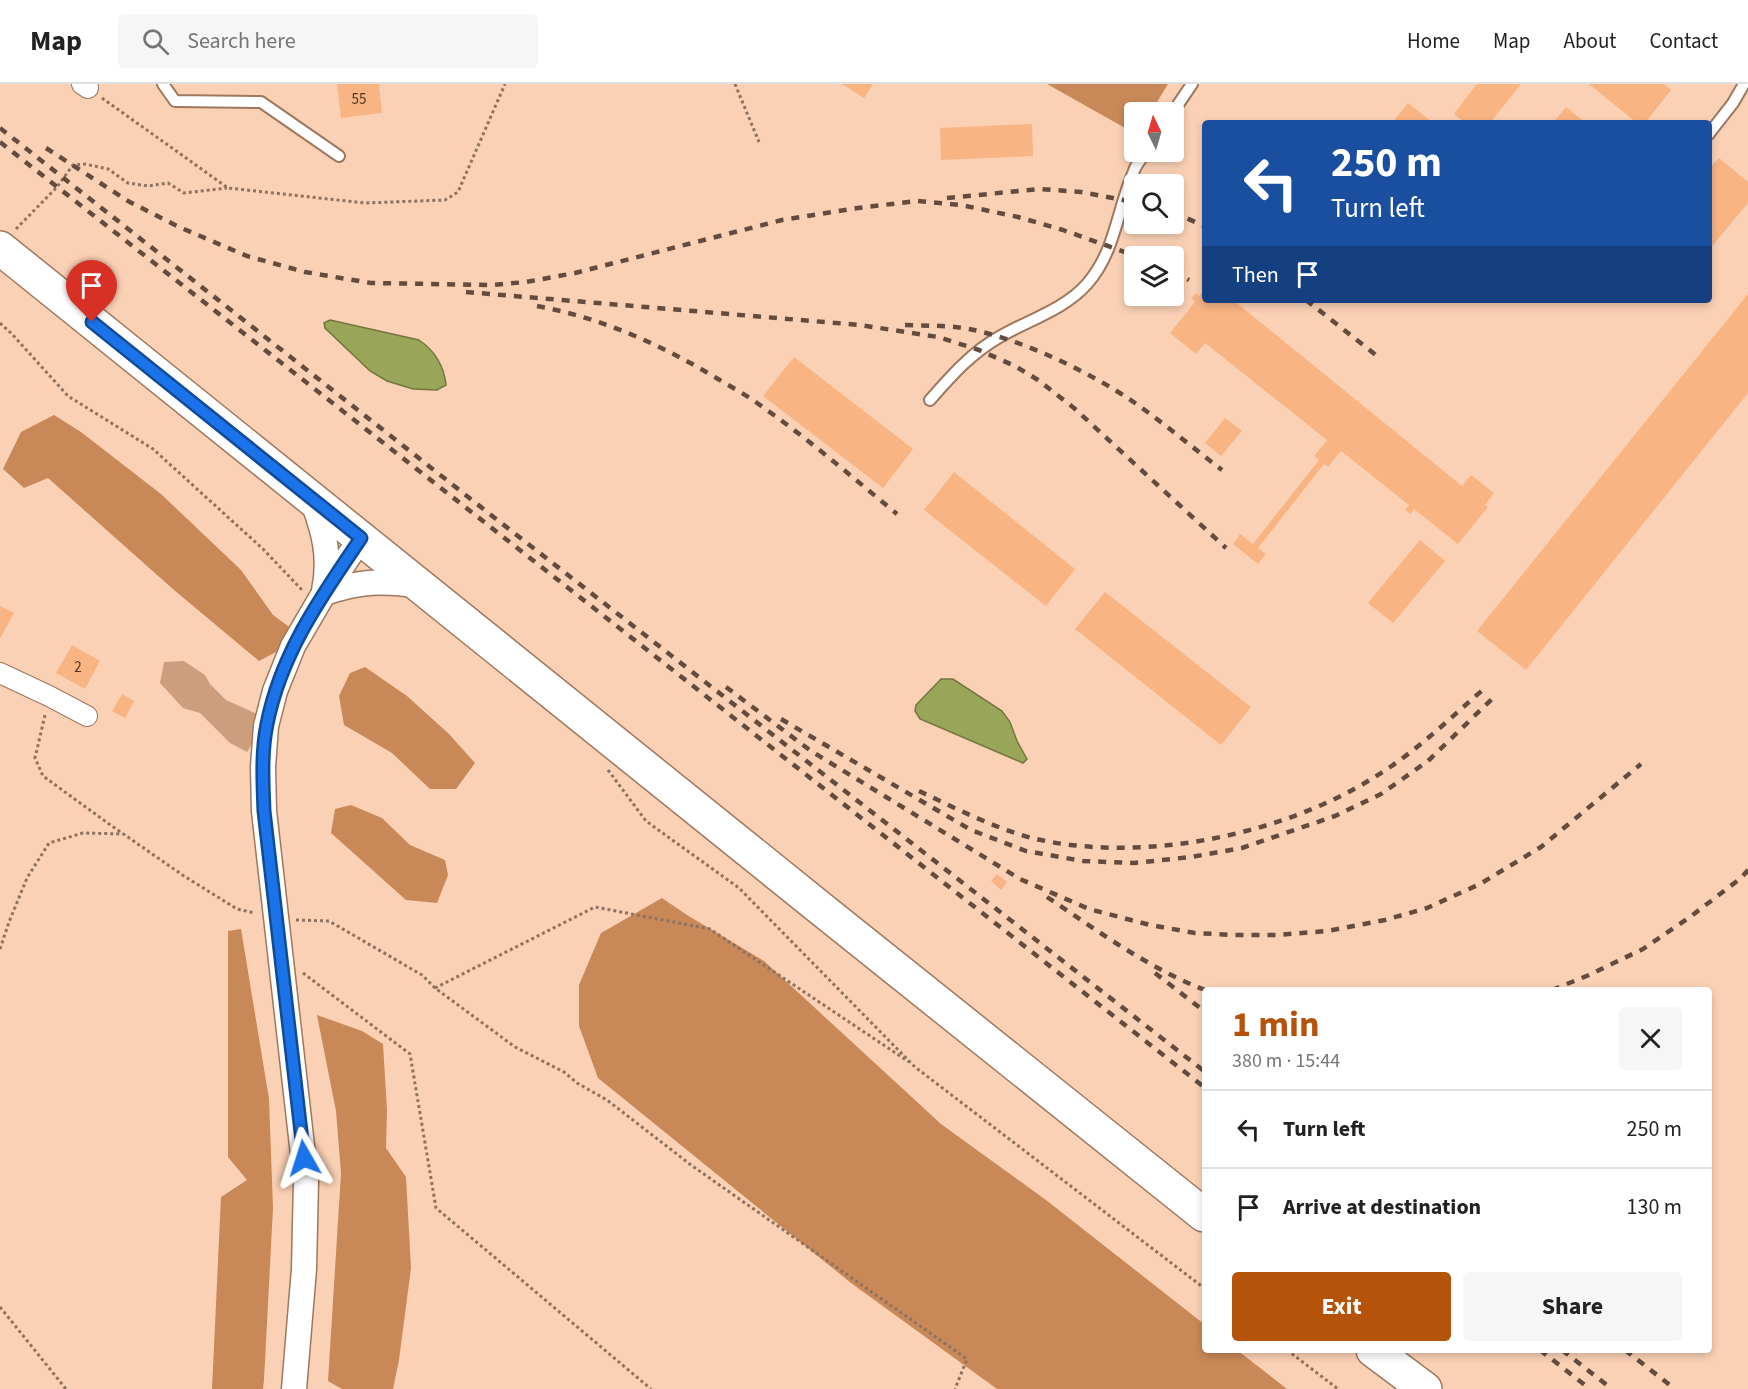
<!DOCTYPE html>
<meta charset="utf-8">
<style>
:root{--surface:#fff;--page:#f6f6f6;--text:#222;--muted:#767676;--line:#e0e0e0;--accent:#b45309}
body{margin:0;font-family:"Source Sans 3",sans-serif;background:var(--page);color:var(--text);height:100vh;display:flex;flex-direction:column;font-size:22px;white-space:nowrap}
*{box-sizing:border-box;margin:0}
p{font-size:20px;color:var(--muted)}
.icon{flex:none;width:33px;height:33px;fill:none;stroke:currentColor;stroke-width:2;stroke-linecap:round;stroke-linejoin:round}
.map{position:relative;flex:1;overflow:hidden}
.side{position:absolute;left:1202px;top:903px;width:510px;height:366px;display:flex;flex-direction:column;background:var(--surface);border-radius:6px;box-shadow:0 3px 9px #0003}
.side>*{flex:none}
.banner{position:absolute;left:1202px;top:36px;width:510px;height:183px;border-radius:6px;box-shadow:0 3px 9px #0003;background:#1a4fa0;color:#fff;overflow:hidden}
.needle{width:39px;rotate:355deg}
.tools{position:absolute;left:1124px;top:18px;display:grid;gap:12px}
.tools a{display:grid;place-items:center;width:60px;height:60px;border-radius:6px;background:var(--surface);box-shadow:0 3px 9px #0003;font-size:30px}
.pin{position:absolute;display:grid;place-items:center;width:51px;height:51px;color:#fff;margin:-62px -26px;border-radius:50% 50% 50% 0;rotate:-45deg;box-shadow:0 0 6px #0007}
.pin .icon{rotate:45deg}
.me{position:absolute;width:66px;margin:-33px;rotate:354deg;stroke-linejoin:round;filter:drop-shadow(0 0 4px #0008)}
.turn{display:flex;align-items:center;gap:21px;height:126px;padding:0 30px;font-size:27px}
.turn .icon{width:78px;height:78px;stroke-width:2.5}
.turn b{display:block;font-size:42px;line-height:51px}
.then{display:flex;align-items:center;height:57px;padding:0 30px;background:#0003;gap:12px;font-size:22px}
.round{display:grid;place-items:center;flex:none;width:63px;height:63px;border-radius:6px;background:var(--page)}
.summary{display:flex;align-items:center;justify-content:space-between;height:102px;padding:0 30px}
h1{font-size:36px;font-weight:700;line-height:45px;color:var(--accent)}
.button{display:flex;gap:12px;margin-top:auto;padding:12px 30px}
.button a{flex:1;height:69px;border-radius:6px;background:var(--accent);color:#fff;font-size:24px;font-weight:700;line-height:69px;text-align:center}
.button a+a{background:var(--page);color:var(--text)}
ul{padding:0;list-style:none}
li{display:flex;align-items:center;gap:18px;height:78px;padding:0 30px;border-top:2px solid var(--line)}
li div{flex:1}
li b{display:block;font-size:22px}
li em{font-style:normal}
header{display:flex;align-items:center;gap:36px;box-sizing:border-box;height:84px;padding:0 30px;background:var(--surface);border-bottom:2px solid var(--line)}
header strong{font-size:28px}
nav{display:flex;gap:33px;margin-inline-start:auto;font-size:21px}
.search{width:420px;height:54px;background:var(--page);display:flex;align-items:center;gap:15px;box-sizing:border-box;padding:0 21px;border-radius:6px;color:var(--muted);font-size:22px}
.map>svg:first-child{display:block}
</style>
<header>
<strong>Map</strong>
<div class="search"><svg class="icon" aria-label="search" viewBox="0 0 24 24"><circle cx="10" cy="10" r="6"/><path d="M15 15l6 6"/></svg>Search here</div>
<nav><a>Home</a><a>Map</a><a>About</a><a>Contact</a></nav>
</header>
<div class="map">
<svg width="1748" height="1305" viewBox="0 0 1748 1305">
<rect width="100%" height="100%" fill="#fbd1b5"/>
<polygon fill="#cc9e7e" points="184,577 205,591 210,600 226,616 257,630 258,650 247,668 230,659 200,629 183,624 160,599 164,578"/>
<g fill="#c98858">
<polygon points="1047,0 1168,0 1151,28 1134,28 1134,49"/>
<polygon points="54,331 81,348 161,410 241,486 273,531 292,545 278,567 259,577 174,506 48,394 24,404 3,385 21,348"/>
<polygon points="365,583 407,612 449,650 475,679 456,705 430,705 392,669 344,641 339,612 350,589"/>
<polygon points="351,721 382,734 410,761 445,776 448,791 437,819 406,816 331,749 335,725"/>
<polygon points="662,814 687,831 764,877 941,1040 1046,1116 1204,1240 1204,1266 1237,1266 1287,1305 997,1305 851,1199 598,994 579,942 579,901 601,849"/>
<polygon points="241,845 269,1015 273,1124 264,1296 263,1305 212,1305 221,1113 247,1096 228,1073 228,847"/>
<polygon points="317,931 362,947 383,960 387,1026 386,1064 406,1093 411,1184 399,1276 393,1305 342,1305 328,1297 341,1089 336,1027"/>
</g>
<g fill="#99a558" stroke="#72763e" stroke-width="1.5">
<path d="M 330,236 L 419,256 C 435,267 444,281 446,301 L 437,306 L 413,305 L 387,297 L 370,287 L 325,244 L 324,239 Z"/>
<polygon points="941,595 953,595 1002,627 1010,638 1017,657 1027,675 1023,679 920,635 915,627 916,621"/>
</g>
<g fill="#f8b483">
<polygon points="337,0 379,0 382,29 341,34"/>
<polygon points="842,0 873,0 864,14"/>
<polygon points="1477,0 1521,0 1490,39 1465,39 1454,30"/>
<polygon points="1589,0 1664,0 1671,6 1645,39 1637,39"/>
<polygon points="1408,19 1433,39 1392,39"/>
<polygon points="1566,23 1586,39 1553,39"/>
<polygon points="1032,40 1033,72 941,76 940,44"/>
<polygon points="1719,74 1748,98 1748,119 1708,167 1708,86"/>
<polygon points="1204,205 1204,216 1233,216 1462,402 1471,391 1494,409 1485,421 1488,423 1458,460 1414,425 1411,430 1405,426 1409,421 1341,367 1328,383 1324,380 1258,464 1266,470 1258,480 1233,460 1240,450 1253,460 1319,376 1314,372 1327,356 1205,259 1196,270 1170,249 1195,218 1191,214 1196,209 1199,212"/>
<polygon points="1748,210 1748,309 1526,586 1477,547"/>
<polygon points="794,273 913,365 883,404 763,312"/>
<polygon points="1225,334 1242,347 1221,372 1205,359"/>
<polygon points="954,388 1075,485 1046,522 924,426"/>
<polygon points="1420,456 1445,477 1393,539 1368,519"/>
<polygon points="1105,508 1251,623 1221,661 1075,545"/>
<polygon points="0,522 14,529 0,555"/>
<polygon points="72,561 100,577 85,605 56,589"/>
<polygon points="122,610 134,617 125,634 112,627"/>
<polygon points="997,790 1007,798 1001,806 991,797"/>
</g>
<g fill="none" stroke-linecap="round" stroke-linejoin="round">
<g stroke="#9d785e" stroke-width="14">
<g id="service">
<polyline points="163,0 175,17 261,18 339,72"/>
<polyline points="1173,28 1192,0"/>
<polyline points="1708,51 1733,19 1744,0"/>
<path d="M 930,316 C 951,292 972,268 1001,252 C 1029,236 1065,225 1087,200 C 1116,167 1117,125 1134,87 C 1136,80 1142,74 1146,68"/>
</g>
</g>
<g stroke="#9d785e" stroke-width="22">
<g id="minor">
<polyline points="82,0 88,4"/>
<polyline points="0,589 49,612 87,632"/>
</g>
</g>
<g stroke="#9d785e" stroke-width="27">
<g id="tertiary">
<path d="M 312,415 C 324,448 331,472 324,507"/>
<path d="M 324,509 C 361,497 382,496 421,502"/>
<polyline points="294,1305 304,1185 306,1097 264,727 263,683 266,642 275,607 293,562 324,509 361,454"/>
</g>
</g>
<g stroke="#9d785e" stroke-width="36">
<g id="trunk">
<polyline points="0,164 825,828 1204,1131"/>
<polyline points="1373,1266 1425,1305"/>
</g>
</g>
<g stroke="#8e7260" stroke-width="3" stroke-dasharray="3 3" stroke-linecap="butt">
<polyline points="735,0 759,58"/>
<polyline points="102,14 228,104 365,119 445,116 458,108 505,0"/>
<polyline points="16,145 57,103 73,81 85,80 108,85 128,99 148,102 168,99 184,109 227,104"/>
<polyline points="0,239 11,249 68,312 153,365 263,465 303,507"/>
<polyline points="45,631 35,674 43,692 109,740 184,792 237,825 255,829"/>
<polyline points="608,686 646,737 739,804 915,983 1204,1204"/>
<polyline points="296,836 329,837 422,891 435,904 515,963 564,988 577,999 607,1016 691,1081 967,1275 955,1305"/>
<polyline points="0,865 9,838 27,794 49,759 83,749 122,750"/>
<polyline points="303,889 410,970 436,1124 651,1305"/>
<polyline points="435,904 595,823 710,845 909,978"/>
<polyline points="0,1223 66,1305"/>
<polyline points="1287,1266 1338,1305"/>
</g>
<use href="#service" stroke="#fff" stroke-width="10"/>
<use href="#minor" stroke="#fff" stroke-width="20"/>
<use href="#tertiary" stroke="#fff" stroke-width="24"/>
<use href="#trunk" stroke="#fff" stroke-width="33"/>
<g stroke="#634c3d" stroke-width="4.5" stroke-dasharray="8 8" stroke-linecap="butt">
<polyline points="0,44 491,431 1204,987"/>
<polyline points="0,58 1204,1003"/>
<polyline points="46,64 128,117 179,143 247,172 305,188 371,199 492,201 526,198 575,189 782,136 858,124 917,117 961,121 1018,133 1063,146 1136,172"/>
<polyline points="947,114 1040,105 1081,108 1134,118"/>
<polyline points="1173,128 1204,142"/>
<polyline points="1173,188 1189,196"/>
<polyline points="466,208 860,241 938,253 979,266 1015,282 1038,296 1074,324 1226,464"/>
<polyline points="1306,216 1381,275"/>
<path d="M 537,222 C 602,234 662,261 718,295 C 731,303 745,310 757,319 C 806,353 851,392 897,430"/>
<path d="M 905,241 C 927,242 948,241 969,245 C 1021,255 1092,289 1135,319 C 1165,340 1193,364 1222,386"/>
<polyline points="726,603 811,667 1020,795 1089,825 1150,841 1195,849 1234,851 1276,851 1327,847 1385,836 1427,824 1480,800 1541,763 1641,680"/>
<polyline points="781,635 971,746 1026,767 1083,777 1134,779 1191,773 1242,764 1335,732 1381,710 1428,677 1494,613"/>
<path d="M 919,707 C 955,724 994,744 1032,754 C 1139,780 1280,752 1373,694 C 1415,669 1449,635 1486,603"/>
<path d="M 1047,813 C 1098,847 1148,884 1205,906"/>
<polyline points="1155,889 1204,927"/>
<polyline points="1552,906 1589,891 1643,865 1690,833 1741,794 1748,786"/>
<polyline points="1540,1266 1590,1305"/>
<polyline points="1562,1266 1612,1305"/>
<polyline points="1625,1266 1675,1305"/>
</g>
</g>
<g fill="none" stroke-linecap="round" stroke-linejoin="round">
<g stroke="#114b97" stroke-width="15">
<path id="route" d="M 92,238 L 361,454 C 321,513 281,569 267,640 C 261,669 263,699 264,727 L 304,1074"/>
</g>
<use href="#route" stroke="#1a73e8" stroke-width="10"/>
</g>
<g text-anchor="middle" stroke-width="4.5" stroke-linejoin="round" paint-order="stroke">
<g font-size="15" fill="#4f3422">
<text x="359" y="20">55</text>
<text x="78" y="588">2</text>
</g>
</g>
</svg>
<div class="tools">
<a><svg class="needle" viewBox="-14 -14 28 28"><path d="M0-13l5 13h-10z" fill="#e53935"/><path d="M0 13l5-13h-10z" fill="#767676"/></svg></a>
<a><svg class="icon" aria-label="search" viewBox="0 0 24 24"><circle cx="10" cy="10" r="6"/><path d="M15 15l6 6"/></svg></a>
<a><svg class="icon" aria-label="layers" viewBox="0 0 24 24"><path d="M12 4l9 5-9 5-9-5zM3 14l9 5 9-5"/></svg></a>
</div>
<div class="pin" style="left:92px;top:238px;background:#d93025"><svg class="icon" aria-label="arrive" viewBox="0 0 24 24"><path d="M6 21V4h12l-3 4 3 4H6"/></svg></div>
<svg class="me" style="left:304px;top:1074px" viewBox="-20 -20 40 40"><path d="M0-17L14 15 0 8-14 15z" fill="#1a73e8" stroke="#fff" stroke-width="4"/></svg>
<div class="banner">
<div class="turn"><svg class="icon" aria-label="left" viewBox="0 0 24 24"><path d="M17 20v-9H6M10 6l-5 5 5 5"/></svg><div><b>250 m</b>Turn left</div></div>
<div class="then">Then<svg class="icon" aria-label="arrive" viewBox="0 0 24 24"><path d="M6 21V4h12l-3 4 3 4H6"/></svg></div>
</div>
<section class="side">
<div class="summary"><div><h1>1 min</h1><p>380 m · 15:44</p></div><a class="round"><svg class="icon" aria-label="close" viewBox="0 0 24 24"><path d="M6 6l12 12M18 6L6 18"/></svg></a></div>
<ul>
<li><svg class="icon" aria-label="left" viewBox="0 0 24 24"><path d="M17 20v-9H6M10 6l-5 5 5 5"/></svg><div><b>Turn left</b></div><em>250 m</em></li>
<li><svg class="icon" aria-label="arrive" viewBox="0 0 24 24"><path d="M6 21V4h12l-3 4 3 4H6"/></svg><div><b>Arrive at destination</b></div><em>130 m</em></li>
</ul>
<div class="button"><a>Exit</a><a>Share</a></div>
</section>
</div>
